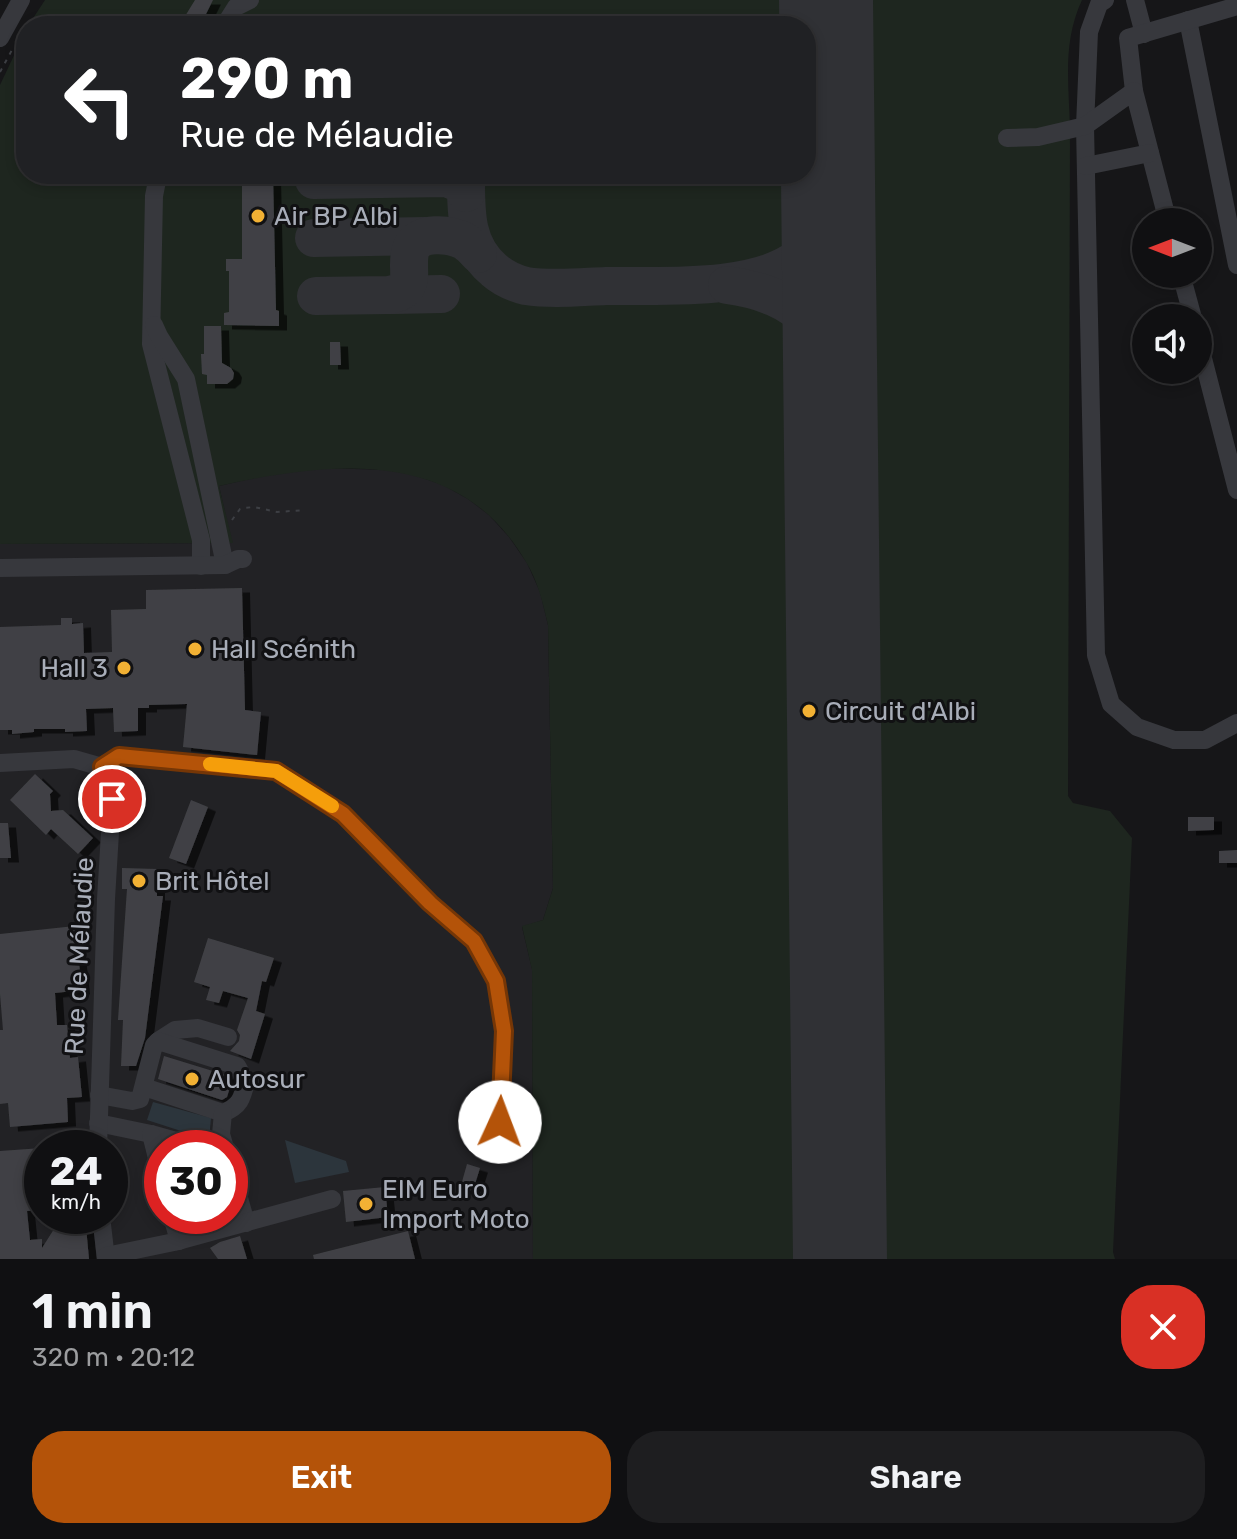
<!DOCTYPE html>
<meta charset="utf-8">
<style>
:root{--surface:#101012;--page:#1e1e20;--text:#f1f3f6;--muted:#9c9d9f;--line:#303032;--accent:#b45309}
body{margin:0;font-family:Rubik,sans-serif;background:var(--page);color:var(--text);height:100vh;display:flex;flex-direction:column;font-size:30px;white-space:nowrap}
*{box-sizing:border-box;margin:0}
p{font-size:26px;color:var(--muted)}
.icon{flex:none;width:44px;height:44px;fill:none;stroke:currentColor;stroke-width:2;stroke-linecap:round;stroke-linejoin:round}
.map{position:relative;height:1259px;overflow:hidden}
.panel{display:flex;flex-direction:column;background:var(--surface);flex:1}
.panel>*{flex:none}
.guide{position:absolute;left:16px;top:16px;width:800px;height:168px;border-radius:32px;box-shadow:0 4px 12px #0003,0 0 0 2px var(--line);background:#202124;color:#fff;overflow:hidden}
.needle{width:52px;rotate:270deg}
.buttons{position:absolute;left:1132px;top:208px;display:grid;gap:16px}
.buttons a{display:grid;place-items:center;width:80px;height:80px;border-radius:50%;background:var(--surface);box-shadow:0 4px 12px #0003,0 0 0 2px var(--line);font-size:40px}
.speed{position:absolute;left:24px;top:1130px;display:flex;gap:16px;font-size:40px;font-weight:700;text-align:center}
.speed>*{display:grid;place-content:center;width:104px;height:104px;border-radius:50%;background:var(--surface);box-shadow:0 4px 12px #0003,0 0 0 2px var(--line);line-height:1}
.speed small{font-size:20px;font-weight:400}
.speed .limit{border:12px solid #d22;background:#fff;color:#111}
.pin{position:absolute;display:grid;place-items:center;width:68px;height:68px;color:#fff;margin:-34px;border:4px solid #fff;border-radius:50%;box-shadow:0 2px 8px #0007}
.me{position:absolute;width:88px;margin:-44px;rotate:2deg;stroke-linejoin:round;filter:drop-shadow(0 0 6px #0008)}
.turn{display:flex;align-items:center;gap:28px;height:168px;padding:0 32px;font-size:36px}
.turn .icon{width:104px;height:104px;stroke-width:2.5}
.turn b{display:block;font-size:56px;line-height:68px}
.round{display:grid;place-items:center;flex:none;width:84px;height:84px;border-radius:32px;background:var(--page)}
.overview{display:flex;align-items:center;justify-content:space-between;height:136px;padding:0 32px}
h1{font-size:48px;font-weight:600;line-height:60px}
.cta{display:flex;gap:16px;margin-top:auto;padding:16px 32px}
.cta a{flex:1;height:92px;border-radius:32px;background:var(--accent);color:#fff;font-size:32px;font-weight:600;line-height:92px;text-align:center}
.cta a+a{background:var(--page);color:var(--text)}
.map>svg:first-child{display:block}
</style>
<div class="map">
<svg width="1237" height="1259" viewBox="0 0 1237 1259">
<defs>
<filter id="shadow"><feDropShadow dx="8" dy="4.5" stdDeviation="0" flood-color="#0009"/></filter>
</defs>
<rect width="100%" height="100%" fill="#161618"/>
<path fill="#222225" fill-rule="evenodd" d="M 324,468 L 387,470 L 414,475 L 443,485 L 468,499 L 489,515 L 509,537 L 527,563 L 540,592 L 548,625 L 553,888 L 543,920 L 522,927 L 532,969 L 533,1259 L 0,1259 L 0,544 L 232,543 L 219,486 L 267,475 ZM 42,1148 L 110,1148 L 110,1216 L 42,1216 ZM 162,1148 L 230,1148 L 230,1216 L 162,1216 Z"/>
<path fill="#1e261f" d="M 45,0 L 1082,0 C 1062,43 1069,84 1070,130 L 1068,796 L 1073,803 L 1110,811 L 1132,838 L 1113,1252 L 1115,1259 L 533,1259 L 532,970 L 522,926 L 543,920 L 553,888 L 548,625 C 543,604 538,581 526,562 C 459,446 331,461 219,486 L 233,543 L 0,544 L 0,85 L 26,30 L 26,174 L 806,174 L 806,26 L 28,26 Z"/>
<g fill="#2c353c">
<polygon points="153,1102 211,1118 209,1140 147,1120"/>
<polygon points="285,1140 346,1161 349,1172 295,1183"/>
</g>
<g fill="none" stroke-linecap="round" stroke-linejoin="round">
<g stroke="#303135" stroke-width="38">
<path d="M 466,174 C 466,209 464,245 494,270 C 503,278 514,283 526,286 C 552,290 580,287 606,286 C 660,285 753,292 798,258 C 823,240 824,210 828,181"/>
<polyline points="314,180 447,178 461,184 466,193"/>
<polyline points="314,238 426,236"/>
<path d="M 727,285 C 757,289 794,300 812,326 C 821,338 825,354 830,368"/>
<polyline points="393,295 441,294"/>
<path d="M 316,296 L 389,295 C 420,290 404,268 411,249 C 419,230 450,234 464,241 C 470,245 474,249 478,254"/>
</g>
<polyline stroke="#303135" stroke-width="94" points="826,0 840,1259"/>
</g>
<g fill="#404145" filter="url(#shadow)">
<polygon points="195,0 213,0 205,16 201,14 194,26 179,26"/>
<polygon points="242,174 273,174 276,310 279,311 279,326 224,325 224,313 229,312 229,271 226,271 226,259 242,259"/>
<polygon points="204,326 221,326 222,363 231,368 234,373 233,379 227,384 207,384 207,375 202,374 201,354 204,354"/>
<polygon points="330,342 340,342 341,365 330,365"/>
<polygon points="242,588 245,710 261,712 257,755 183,747 187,704 149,705 149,708 138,708 138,731 114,732 113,708 86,709 87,731 65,732 65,729 34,729 34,732 12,734 12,730 0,730 0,627 61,625 61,618 72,618 72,624 83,623 84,653 112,652 111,610 146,609 146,590"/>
<polygon points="35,774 53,791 50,794 51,811 63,810 93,838 78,854 51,829 46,835 10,800"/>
<polygon points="191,800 208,807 186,864 169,858"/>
<polygon points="1188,817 1214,817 1214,830 1188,831"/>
<polygon points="0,823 8,823 11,858 0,858"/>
<polygon points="1237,850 1237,863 1219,863 1219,851"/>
<polygon points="122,868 157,869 157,896 163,896 145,1038 136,1066 121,1066 123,1020 118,1020 127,889 122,889"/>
<polygon points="75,926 82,990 55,993 57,1025 67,1025 70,1058 78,1057 82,1097 67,1098 68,1122 10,1127 8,1103 0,1104 0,1030 3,1030 0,994 0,934"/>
<polygon points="208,938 274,958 266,982 262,981 256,1011 265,1014 251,1059 230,1051 239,1041 240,1035 237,1030 248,998 223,991 219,1003 206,1000 210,987 194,982"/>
<polygon points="164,1056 229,1076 232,1081 227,1097 222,1100 158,1079"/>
<polygon points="42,1148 42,1210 27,1211 30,1240 42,1239 42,1248 61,1218 85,1216 89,1259 0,1259 0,1151"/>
<polygon points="467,1164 480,1168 475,1184 470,1191 460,1189"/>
<polygon points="385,1187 388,1217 346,1222 343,1191"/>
<polygon points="408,1231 415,1259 314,1259 313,1255"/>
<polygon points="240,1236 247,1259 218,1259 210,1248 220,1242"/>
</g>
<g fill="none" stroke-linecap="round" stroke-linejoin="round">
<g stroke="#3d3f44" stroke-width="2" stroke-dasharray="4 6" stroke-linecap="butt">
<polyline points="0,72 13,48"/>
<polyline points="232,520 240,509 244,508 254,507 277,512 305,510"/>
</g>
<g stroke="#37383d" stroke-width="18">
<polyline points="1105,0 1099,4 1089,32 1085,126 1096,655 1111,704 1137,727 1174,740 1205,740 1237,723"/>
<polyline points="1135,0 1144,34"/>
<polyline points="1188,20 1237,265"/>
<polyline points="224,26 236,7 250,0"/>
<polyline points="0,38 21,0"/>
<polyline points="1134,91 1128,38 1237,6"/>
<polyline points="1007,138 1038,137 1085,126 1134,91 1168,222"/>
<polyline points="1086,166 1150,153"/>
<polyline points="161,174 157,181 154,196 151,344 201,540 201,566"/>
<polyline points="1181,274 1193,318"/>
<polyline points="154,325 159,336 186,379 225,565"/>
<polyline points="1198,339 1237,490"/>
<polyline points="0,568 225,565 238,559 243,559"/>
<polyline points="0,763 74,759 102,767"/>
<polyline points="102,767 119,756 276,771 343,814 430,903 474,941 496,981 504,1031 500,1122"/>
<polyline points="158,1041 175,1030 198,1028 228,1037"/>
<path d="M 99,1095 L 132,1101 L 140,1099 L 154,1045 L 158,1041 L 237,1066 L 246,1082 C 242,1099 240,1106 223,1113 L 144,1087"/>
<polyline points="223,1113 221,1134 225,1148"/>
<polyline points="98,1123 151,1134 201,1148"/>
<polyline points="151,1134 162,1178"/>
<polyline points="98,1148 106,899 112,799 102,767"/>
<polyline points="230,1166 246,1223"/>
<polyline points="101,1216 106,1259"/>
<polyline points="172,1216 179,1241"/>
<polyline points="106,1256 174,1242 332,1199"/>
</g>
</g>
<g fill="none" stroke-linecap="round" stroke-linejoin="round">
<g stroke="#753606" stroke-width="20">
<polyline id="route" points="112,799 109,783 102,767 119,756 276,771 343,814 430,903 474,941 496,981 504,1031 500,1122"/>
</g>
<use href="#route" stroke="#b45309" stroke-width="14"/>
<polyline stroke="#f59e0b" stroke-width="14" points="210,764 276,771 332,806"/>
</g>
<g fill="#f2b134" stroke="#111113" stroke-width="3">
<circle cx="258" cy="216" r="8"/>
<circle cx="195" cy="649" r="8"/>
<circle cx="124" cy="668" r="8"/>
<circle cx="809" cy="711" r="8"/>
<circle cx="139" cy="881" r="8"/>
<circle cx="192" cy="1079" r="8"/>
<circle cx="366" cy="1204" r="8"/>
</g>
<g text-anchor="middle" stroke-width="6" stroke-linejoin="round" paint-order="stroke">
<g font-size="26" fill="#a8adb8" stroke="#111113" text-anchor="start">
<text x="274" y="225">Air BP Albi</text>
<text x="211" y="658">Hall Scénith</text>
<text x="108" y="677" text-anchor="end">Hall 3</text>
<text x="825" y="720">Circuit d'Albi</text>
<text x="155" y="890">Brit Hôtel</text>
<text x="208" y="1088">Autosur</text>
<text x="382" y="1198">EIM Euro<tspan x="382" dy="30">Import Moto</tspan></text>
</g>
<g font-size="26" fill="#a8adb8" stroke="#111113">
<text transform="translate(79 956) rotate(-87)" y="9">Rue de Mélaudie</text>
</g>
</g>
</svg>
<div class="buttons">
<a><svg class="needle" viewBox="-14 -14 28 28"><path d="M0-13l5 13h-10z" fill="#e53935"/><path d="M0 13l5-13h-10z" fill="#9c9d9f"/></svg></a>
<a><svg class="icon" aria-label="sound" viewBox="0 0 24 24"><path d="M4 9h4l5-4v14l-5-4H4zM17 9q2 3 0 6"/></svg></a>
</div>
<div class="speed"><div>24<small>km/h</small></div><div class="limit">30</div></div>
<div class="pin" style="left:112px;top:799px;background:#d93025"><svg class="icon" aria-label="arrive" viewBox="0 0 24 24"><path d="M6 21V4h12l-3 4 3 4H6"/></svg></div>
<svg class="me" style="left:500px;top:1122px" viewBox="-20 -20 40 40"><circle r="19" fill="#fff"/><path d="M0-13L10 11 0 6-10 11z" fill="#b45309"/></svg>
<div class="guide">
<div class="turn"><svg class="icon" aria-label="left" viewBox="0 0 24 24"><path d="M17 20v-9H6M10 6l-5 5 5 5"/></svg><div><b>290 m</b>Rue de Mélaudie</div></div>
</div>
</div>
<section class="panel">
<div class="overview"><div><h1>1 min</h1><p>320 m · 20:12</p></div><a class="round" style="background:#d93025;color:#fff"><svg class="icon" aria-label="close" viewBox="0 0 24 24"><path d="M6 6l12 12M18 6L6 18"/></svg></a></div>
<div class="cta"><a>Exit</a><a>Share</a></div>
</section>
